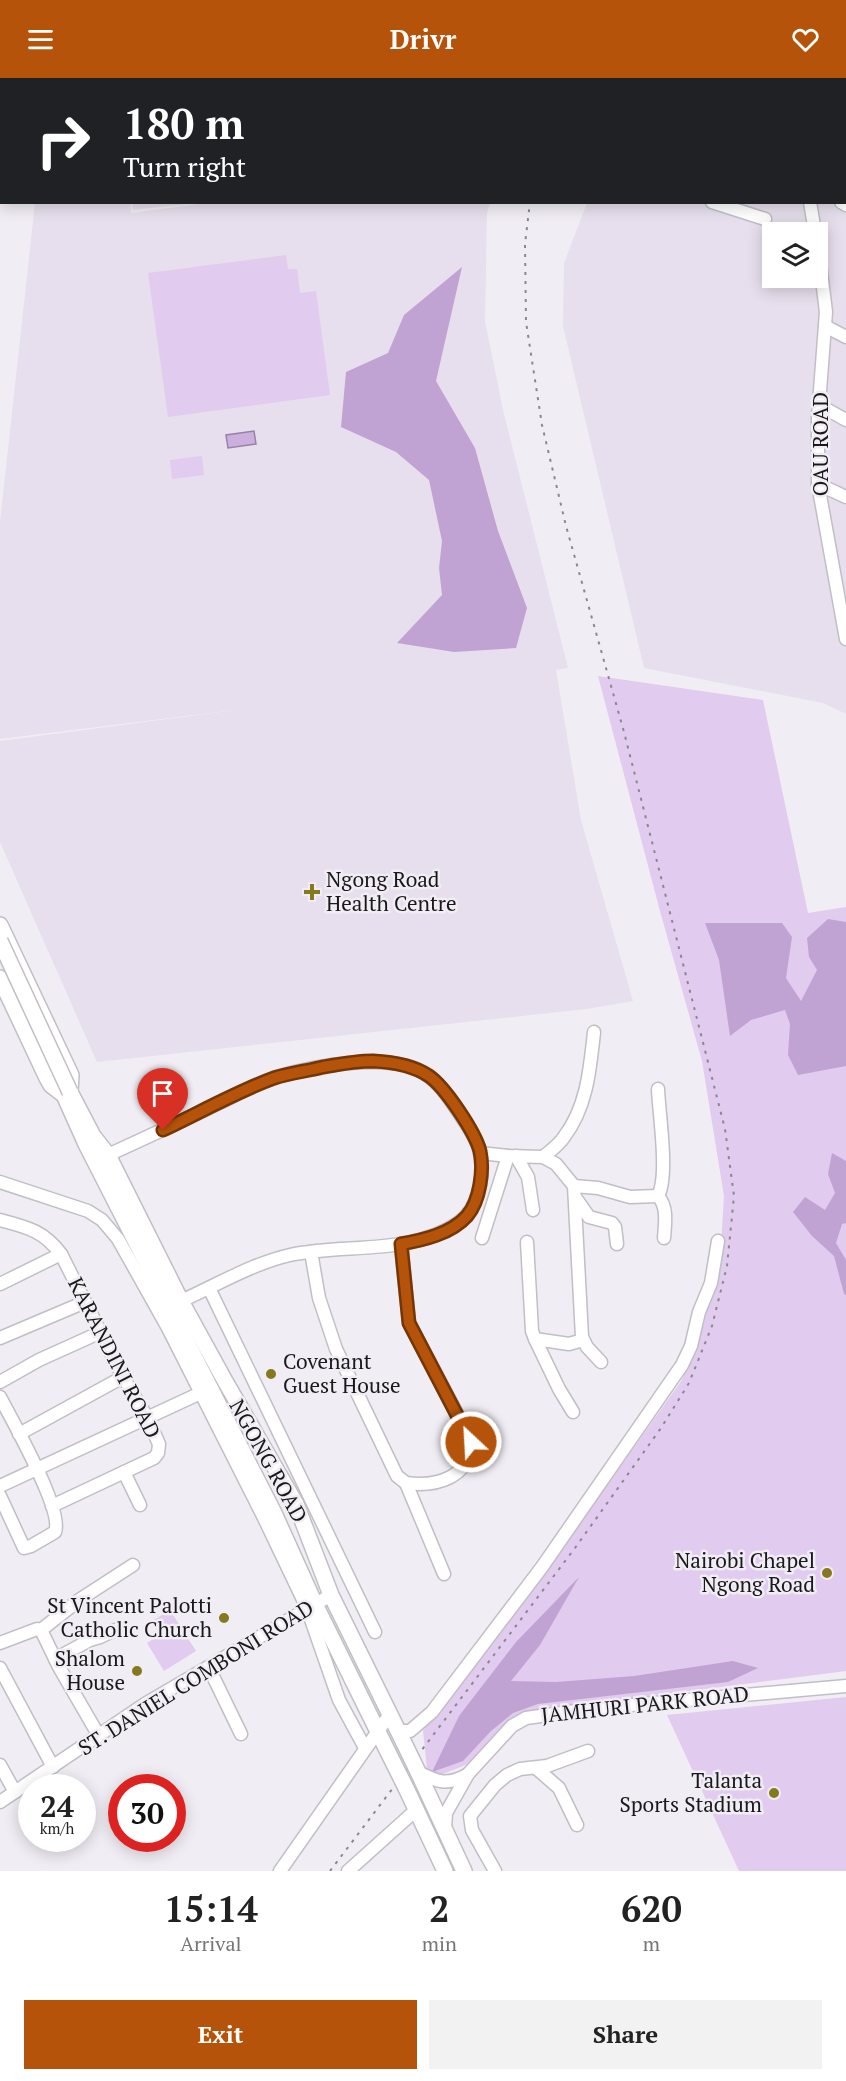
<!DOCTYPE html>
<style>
:root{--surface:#fff;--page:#f2f2f2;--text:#222;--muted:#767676;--accent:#b45309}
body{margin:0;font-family:"PT Serif",serif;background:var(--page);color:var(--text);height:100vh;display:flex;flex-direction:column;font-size:22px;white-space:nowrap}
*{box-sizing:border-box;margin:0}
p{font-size:20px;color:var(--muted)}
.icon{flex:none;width:33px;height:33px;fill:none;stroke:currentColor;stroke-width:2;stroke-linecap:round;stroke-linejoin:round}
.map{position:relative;height:1793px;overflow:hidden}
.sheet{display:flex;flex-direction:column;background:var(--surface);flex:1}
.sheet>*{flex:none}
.hud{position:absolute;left:0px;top:0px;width:846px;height:126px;box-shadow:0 3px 15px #0003;background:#202124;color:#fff;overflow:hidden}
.fabs{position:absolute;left:762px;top:144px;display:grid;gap:12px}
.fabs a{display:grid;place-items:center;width:66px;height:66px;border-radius:0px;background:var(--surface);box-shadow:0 3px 15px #0003;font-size:30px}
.speed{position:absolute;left:18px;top:1696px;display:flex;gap:12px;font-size:30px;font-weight:700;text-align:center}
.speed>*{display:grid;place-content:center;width:78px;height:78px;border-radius:50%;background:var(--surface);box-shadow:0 3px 15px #0003;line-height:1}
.speed small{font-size:15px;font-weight:400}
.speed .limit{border:9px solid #d22;background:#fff;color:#111}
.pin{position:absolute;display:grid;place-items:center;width:51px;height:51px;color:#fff;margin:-62px -26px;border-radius:50% 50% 50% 0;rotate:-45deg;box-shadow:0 0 6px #0007}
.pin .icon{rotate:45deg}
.me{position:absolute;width:66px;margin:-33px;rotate:335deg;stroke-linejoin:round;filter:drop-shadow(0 0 4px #0008)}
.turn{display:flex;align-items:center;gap:21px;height:126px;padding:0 24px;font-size:27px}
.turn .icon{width:78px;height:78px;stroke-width:2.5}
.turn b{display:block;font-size:42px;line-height:51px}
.eta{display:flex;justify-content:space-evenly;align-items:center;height:102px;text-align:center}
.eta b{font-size:36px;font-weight:800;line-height:42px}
.primary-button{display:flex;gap:12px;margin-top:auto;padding:12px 24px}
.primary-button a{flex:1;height:69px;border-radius:0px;background:var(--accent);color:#fff;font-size:24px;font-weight:800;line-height:69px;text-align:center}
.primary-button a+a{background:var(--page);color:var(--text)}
header{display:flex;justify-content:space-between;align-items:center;height:78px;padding:0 24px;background:var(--accent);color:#fff;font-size:27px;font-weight:800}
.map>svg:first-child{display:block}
</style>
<header><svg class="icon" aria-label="menu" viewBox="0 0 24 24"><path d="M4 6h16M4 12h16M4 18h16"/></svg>Drivr<svg class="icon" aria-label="heart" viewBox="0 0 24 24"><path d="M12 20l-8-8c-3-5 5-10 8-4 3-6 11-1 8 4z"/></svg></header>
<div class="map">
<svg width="846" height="1793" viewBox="0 0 846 1793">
<rect width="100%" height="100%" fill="#f1edf4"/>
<g fill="#e7dfed" fill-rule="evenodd">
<polygon points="177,0 345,0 345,1 174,1"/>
<polygon points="357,0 520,0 519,1 358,1"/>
<path d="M 632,0 L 846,0 L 846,636 L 823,625 L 644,590 L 563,248 L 564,185 L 587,125 L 844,124 L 844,2 L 632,1 ZM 772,154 L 818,154 L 818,200 L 772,200 Z"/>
<polygon points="132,124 195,124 195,125 133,132"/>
<polygon points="215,124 490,125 487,135 485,243 503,332 568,590 556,592 581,742 633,923 587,931 97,984 0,764 0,663 251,630 0,661 0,444 35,125 130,125 131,135"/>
</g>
<g fill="#e1cbef">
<polygon points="286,177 288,191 297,191 300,215 316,213 330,317 168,339 148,195"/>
<polygon points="202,378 204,397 172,401 170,382"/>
<polygon points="598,598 763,622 808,835 846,829 846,1593 571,1628 511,1643 468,1686 428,1702 423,1652 541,1500 682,1302 703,1248 720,1184 724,1118 702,983 660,833"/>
<polygon points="170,1532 196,1573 164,1593 147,1565 160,1557 152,1543"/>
<polygon points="846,1619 846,1793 739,1793 667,1637"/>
</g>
<g fill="#c1a3d3">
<polygon points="462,189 436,303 475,370 498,453 527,530 516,570 454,574 397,565 442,517 439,490 442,463 429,402 396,374 341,349 346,294 388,275 404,237"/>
<polygon points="828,841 846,844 846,988 798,997 788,977 790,946 785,932 751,942 730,958 719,882 705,845 782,845 792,859 786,900 801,923 817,892 809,879 807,860"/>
<polygon points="832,1075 846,1083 846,1145 842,1146 836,1165 846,1182 846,1217 844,1216 834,1178 812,1158 793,1134 805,1119 825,1132 835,1115 828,1096"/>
<polygon points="579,1499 540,1567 511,1603 556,1604 634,1598 733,1583 758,1590 728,1604 538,1626 513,1635 491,1653 463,1683 432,1694 459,1638 516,1564"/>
</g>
<polygon fill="#ccaedf" stroke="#9781a4" stroke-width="1.5" points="254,353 256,366 228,370 226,357"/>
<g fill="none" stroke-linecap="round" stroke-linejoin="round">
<g stroke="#c2bec5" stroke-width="15">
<g id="minor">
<polyline points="156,2 158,0"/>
<polyline points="738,2 739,0"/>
<polyline points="844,38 846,35"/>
<polyline points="712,124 765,141"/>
<polyline points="810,124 815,154"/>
<polyline points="841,124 846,127"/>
<polyline points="818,169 826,234 818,339 818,406 846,561"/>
<polyline points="825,248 846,259"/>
<polyline points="819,327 846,342"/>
<polyline points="818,406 846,419"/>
<path d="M 658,1011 C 659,1037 669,1097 658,1118"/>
<polyline points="480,1075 508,1078 543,1079 556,1086 574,1108 582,1259 587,1269 601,1284"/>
<path d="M 108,1077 C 145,1060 182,1043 219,1025 C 238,1016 257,1005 277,999 C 313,988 381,976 416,991 C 435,999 446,1015 457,1032 C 465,1044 475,1057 479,1071 C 486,1095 479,1131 458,1145 C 409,1178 345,1165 290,1177 C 251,1186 217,1207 181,1223"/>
<polyline points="516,1078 528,1099 533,1132"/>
<path d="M 543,1079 C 550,1073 559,1067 564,1059 C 587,1029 590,991 594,954"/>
<polyline points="0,1104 88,1133 102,1142 118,1161 168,1250 264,1440 307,1530 339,1622 365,1670"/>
<path d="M 574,1108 L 598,1110 L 630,1119 L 658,1118 C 668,1129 665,1146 664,1160"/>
<polyline points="575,1119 589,1139 612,1145 615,1149 617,1166"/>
<path d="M 0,1142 C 27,1149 44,1153 61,1176 L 123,1299 L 147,1339 L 159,1366 L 158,1375 L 154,1380 L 52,1428"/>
<polyline points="482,1160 508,1078"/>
<polyline points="527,1164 532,1253 535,1261 569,1266 583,1262"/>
<path d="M 311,1174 L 319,1220 L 336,1271 L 397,1398 L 406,1405 C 437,1409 469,1400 472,1364 L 409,1245 L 401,1166"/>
<polyline points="0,1206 61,1176"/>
<polyline points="209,1210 375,1554"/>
<polyline points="0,1260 85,1224"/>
<polyline points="535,1261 559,1311 573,1334"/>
<polyline points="0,1304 39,1282 101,1254"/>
<path d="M 0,1319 C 12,1342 64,1433 55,1454 L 31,1468 L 24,1470 L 0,1418"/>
<polyline points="19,1356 123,1299"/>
<polyline points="124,1394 140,1427"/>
<polyline points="406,1405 444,1496"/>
<polyline points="0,1408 207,1312"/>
<polyline points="0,1565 37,1551 41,1552"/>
<polyline points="55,1581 90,1562 100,1559 115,1552"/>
<polyline points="0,1590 53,1689"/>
<polyline points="209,1590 241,1656"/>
<polyline points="398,1653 410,1653 432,1634 542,1489 682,1287 691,1268 699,1234 711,1205 718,1163"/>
<polyline points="99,1658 59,1589 41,1552 79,1522 133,1487"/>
<polyline points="0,1687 15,1714"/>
<polyline points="536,1690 559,1710 577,1747"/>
<path d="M 418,1694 C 438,1704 446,1708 467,1697"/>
<polyline points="0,1724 145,1626 331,1517"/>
<polyline points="445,1751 446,1735 468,1696 512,1648 526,1640 598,1630 846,1608"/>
<polyline points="280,1793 390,1636"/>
<polyline points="348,1793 416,1732"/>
<polyline points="495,1793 472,1752 470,1738 495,1707 507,1697 520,1691 547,1688 588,1673"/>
</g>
</g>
<g stroke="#c2bec5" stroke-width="18">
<g id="major">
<polyline points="16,0 16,2"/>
<polyline points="0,15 2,15"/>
<polyline points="0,66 2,66"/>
<polyline points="0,99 2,94"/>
<polyline points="0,847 71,997 70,1014 93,1058 108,1077 181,1223 225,1303 296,1426 331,1517 404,1665"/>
<polyline points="0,900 47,1000 51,1007 64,1017 86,1066 274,1435 315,1526 388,1674"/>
<polyline points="418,1694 464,1793"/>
<polyline points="406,1710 445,1793"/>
</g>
</g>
<use href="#minor" stroke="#fff" stroke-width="12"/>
<use href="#major" stroke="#fff" stroke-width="15"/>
<g stroke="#8b888d" stroke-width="2" stroke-dasharray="3 6" stroke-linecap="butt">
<polyline points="558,2 558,0"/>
<polyline points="330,1793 575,1470 661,1350 689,1305 712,1248 727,1188 734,1118 725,1051 624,654 566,448 542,347 526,244 525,166 530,124"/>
</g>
<g stroke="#c2bec5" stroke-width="18" stroke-linecap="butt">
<g id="major-bridge">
<polyline points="0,863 70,1014"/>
<polyline points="404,1665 418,1694"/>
<polyline points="388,1674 406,1710"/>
</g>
</g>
<use href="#major-bridge" stroke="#fff" stroke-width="15"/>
</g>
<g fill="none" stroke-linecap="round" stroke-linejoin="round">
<g stroke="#753606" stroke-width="15">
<path id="route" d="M 163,1052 C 199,1035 236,1014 274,1000 C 290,995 307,993 323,989 C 340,986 356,983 373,983 C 392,984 413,987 429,998 C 445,1009 475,1054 480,1073 C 484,1092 480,1123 467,1138 C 451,1156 423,1162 401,1166 L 409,1245 L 471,1364"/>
</g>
<use href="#route" stroke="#b45309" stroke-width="10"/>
</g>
<g fill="#85791e" stroke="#f1edf4" stroke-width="2">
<path d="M309 805h6v6h6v6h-6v6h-6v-6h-6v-6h6z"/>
<circle cx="271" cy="1296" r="6"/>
<circle cx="827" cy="1495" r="6"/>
<circle cx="224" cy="1540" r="6"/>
<circle cx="137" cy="1593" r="6"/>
<circle cx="774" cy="1715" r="6"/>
</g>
<g text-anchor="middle" stroke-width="5" stroke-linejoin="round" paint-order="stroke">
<g font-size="21" fill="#1a181b" stroke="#f1edf4">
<text transform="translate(821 366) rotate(-90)" y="7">OAU ROAD</text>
<text transform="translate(114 1280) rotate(63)" y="7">KARANDINI ROAD</text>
<text transform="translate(268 1383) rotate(61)" y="7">NGONG ROAD</text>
<text transform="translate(196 1600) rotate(-32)" y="7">ST. DANIEL COMBONI ROAD</text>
<text transform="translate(645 1627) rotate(-6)" y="7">JAMHURI PARK ROAD</text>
</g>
<g font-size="21" fill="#1a181b" stroke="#f1edf4" text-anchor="end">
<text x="326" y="809" text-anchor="start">Ngong Road<tspan x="326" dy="24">Health Centre</tspan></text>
<text x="283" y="1291" text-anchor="start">Covenant<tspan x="283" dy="24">Guest House</tspan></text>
<text x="815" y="1490">Nairobi Chapel<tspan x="815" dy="24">Ngong Road</tspan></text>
<text x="212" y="1535">St Vincent Palotti<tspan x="212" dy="24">Catholic Church</tspan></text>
<text x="125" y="1588">Shalom<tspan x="125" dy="24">House</tspan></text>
<text x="762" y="1710">Talanta<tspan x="762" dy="24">Sports Stadium</tspan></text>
</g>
</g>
</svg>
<div class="fabs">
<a><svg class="icon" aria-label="layers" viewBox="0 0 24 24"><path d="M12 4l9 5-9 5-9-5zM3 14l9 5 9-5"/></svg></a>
</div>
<div class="speed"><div>24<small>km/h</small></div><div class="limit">30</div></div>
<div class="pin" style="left:163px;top:1052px;background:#d93025"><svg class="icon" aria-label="arrive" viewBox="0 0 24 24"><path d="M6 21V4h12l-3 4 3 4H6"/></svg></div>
<svg class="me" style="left:471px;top:1364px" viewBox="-20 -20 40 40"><circle r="17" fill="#b45309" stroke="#fff" stroke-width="3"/><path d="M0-11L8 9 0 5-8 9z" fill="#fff"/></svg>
<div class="hud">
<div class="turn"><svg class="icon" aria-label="right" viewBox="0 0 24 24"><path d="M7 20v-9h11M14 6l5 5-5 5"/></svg><div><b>180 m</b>Turn right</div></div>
</div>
</div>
<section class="sheet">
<div class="eta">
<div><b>15:14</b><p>Arrival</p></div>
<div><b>2</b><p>min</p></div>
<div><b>620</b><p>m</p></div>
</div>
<div class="primary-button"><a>Exit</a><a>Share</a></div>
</section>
